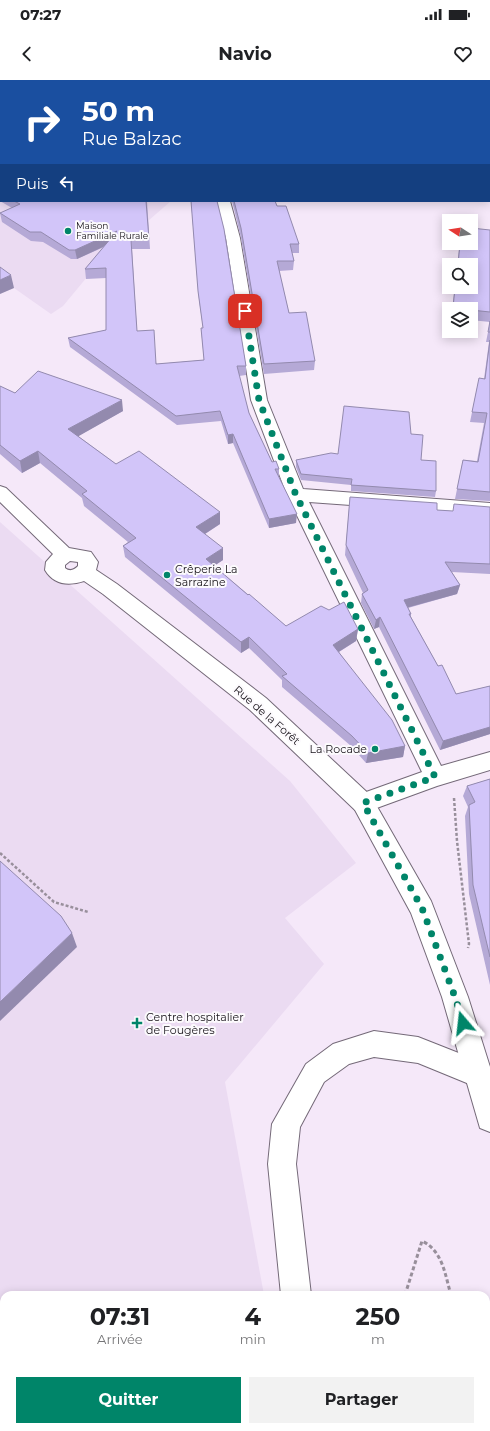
<!DOCTYPE html>
<html lang="fr">
<meta charset="utf-8">
<style>
:root{--surface:#fff;--page:#f2f2f2;--text:#202124;--muted:#757577;--accent:#008569}
body{margin:0;font-family:Montserrat,sans-serif;background:var(--page);color:var(--text);height:100vh;display:flex;flex-direction:column;font-size:15px;white-space:nowrap}
*{box-sizing:border-box;margin:0}
p{font-size:13px;color:var(--muted)}
.icon{flex:none;width:22px;height:22px;fill:none;stroke:currentColor;stroke-width:2;stroke-linecap:round;stroke-linejoin:round}
.map{position:relative;flex:1;overflow:hidden}
.sheet{position:absolute;left:0px;top:1211px;width:490px;height:140px;display:flex;flex-direction:column;background:var(--surface);border-radius:12px 12px 0 0;box-shadow:0 2px 10px #0003}
.sheet>*{flex:none}
.banner{position:absolute;left:0px;top:0px;width:490px;height:122px;box-shadow:0 2px 10px #0003;background:#1a4fa0;color:#fff;overflow:hidden}
.needle{width:26px;rotate:282deg}
.fabs{position:absolute;left:442px;top:134px;display:grid;gap:8px}
.fabs a{display:grid;place-items:center;width:36px;height:36px;border-radius:0px;background:var(--surface);box-shadow:0 2px 10px #0003;font-size:20px}
.pin{position:absolute;display:grid;place-items:center;width:34px;height:34px;color:#fff;margin:-17px;border-radius:8px;box-shadow:0 2px 6px #0006}
.me{position:absolute;width:44px;margin:-22px;rotate:343deg;stroke-linejoin:round;filter:drop-shadow(0 0 3px #0008)}
.turn{display:flex;align-items:center;gap:14px;height:84px;padding:0 16px;font-size:18px}
.turn .icon{width:52px;height:52px;stroke-width:2.5}
.turn b{display:block;font-size:28px;line-height:34px}
.then{display:flex;align-items:center;height:38px;padding:0 16px;background:#0003;gap:8px;font-size:15px}
.eta{display:flex;justify-content:space-evenly;align-items:center;height:68px;text-align:center}
.eta b{font-size:24px;font-weight:700;line-height:28px}
.cta{display:flex;gap:8px;margin-top:auto;padding:8px 16px}
.cta a{flex:1;height:46px;border-radius:0px;background:var(--accent);color:#fff;font-size:16px;font-weight:700;line-height:46px;text-align:center}
.cta a+a{background:var(--page);color:var(--text)}
.status{display:flex;justify-content:space-between;align-items:center;height:28px;padding:0 20px;background:var(--surface);direction:ltr}
.status svg{height:11px;fill:currentColor}
header{display:flex;justify-content:space-between;align-items:center;height:52px;padding:0 16px;background:var(--surface);font-size:18px;font-weight:700}
.map>svg:first-child{display:block}
</style>
<div class="status"><b>07:27</b><svg viewBox="0 0 49 12"><path d="M0 12V9h3v3zM5 12V6h3v6zM10 12V3h3v9zM15 12V0h3v12zM26 1h20v11H26zM47 4h2v5h-2z"/></svg></div>
<header><svg class="icon" aria-label="back" viewBox="0 0 24 24"><path d="M15 5l-7 7 7 7"/></svg>Navio<svg class="icon" aria-label="heart" viewBox="0 0 24 24"><path d="M12 20l-8-8c-3-5 5-10 8-4 3-6 11-1 8 4z"/></svg></header>
<div class="map">
<svg width="490" height="1351" viewBox="0 0 490 1351">
<rect width="100%" height="100%" fill="#f5e8f9"/>
<g fill="#ebdbf2">
<polygon points="0,72 1,121 171,121 97,185 63,226 51,234 14,208 0,214"/>
<polygon points="0,442 290,701 356,783 285,838 324,884 225,1002 264,1215 4,1215 4,1347 125,1347 121,1351 0,1351"/>
</g>
<g fill="none" stroke-linecap="round" stroke-linejoin="round">
<g stroke="#746978" stroke-width="2">
<g id="minor">
<polygon points="216,121 230,121 240,158 267,320 303,409 490,423 490,435 309,422 441,686 490,672 490,690 437,706 363,733 355,730 352,723 355,716 422,692 287,415 251,320 226,158"/>
<polygon points="374,951 418,957 489,985 490,989 489,1005 479,1008 418,983 374,977 349,984 324,1002 300,1047 296,1084 311,1215 281,1215 268,1084 272,1044 306,984 333,964"/>
<rect x="296" y="1347" width="32" height="4"/>
</g>
</g>
<g stroke="#746978" stroke-width="2">
<path id="secondary" d="M 0,406 L 6,408 L 69,468 L 91,472 L 98,482 L 96,490 L 117,504 L 266,618 L 371,716 L 431,821 L 468,917 L 490,987 L 490,1052 L 480,1048 L 442,917 L 411,833 L 355,730 L 250,630 L 103,514 L 84,501 C 69,506 54,505 45,490 L 46,482 L 53,474 L 0,422 ZM 70,481 L 78,482 L 78,486 C 74,490 70,492 65,488 L 65,485 Z"/>
</g>
<g stroke="#988f9b" stroke-width="2.5" stroke-dasharray="3 2" stroke-linecap="butt">
<polyline points="454,718 457,761 469,864 468,868"/>
<polyline points="0,773 54,822 88,832"/>
</g>
<g stroke="#988f9b" stroke-width="3" stroke-dasharray="4 2.5" stroke-linecap="butt">
<path d="M 405,1215 L 422,1161 C 443,1171 445,1195 451,1215"/>
<polyline points="486,1282 490,1282"/>
</g>
<use href="#minor" fill="#fff" fill-rule="evenodd"/>
<use href="#secondary" fill="#fff" fill-rule="evenodd"/>
</g>
<g fill="#b5a9d6">
<polygon points="0,0 1,1 1,121 147,121 150,169 132,169 137,251 157,284 204,280 201,248 203,248 199,220 191,121 217,121 246,286 246,295 239,296 249,333 272,382 279,389 279,397 296,443 269,448 233,363 228,364 221,341 177,345 70,267 68,258 106,250 106,198 86,199 85,189 104,167 77,179 71,179 43,162 31,161 2,142 0,133 12,128 0,121"/>
<polygon points="232,121 275,121 277,126 299,164 299,173 292,173 294,181 293,190 279,191 289,233 315,281 314,290 264,294 241,158"/>
<polygon points="490,150 490,421 455,419 463,380 477,381 484,343 470,342 477,308 484,299 489,262 486,262 490,242 471,240 471,229 452,229 455,207 471,207 471,185 457,185 460,163 471,163"/>
<polygon points="0,306 15,313 123,331 78,356 116,384 220,444 205,454 223,480 214,486 286,546 358,549 356,561 339,572 405,666 403,677 366,683 351,666 282,607 282,600 249,568 241,573 125,477 123,466 128,462 84,426 82,418 40,383 22,393 0,374"/>
<polygon points="411,354 421,380 436,411 435,417 351,411 351,405 301,400 296,387 296,380 338,374"/>
<polygon points="350,417 437,430 452,431 490,427 490,494 452,492 460,505 457,514 408,528 411,534 411,537 438,586 456,614 490,606 490,654 440,670 379,547 374,549 361,523 362,514 363,513 345,475"/>
<polygon points="490,699 490,905 469,814 465,736 468,727 463,716 467,706"/>
</g>
<g fill="#938aae">
<polygon points="117,151 118,160 77,179 75,170"/>
<polygon points="11,195 14,208 0,214 0,200"/>
<polygon points="122,320 123,331 70,361 68,349"/>
<polygon points="233,354 233,363 228,364 228,355"/>
<polygon points="38,371 40,383 22,393 20,381"/>
<polygon points="220,432 220,444 197,459 196,447"/>
<polygon points="297,434 296,443 269,448 269,439"/>
<polygon points="223,468 223,480 206,491 206,479"/>
<polygon points="460,505 457,514 402,529 404,520"/>
<polygon points="380,537 379,547 374,549 376,540"/>
<polygon points="358,549 356,561 332,576 333,565"/>
<polygon points="249,557 249,568 241,573 241,562"/>
<polygon points="490,647 490,654 440,670 443,661"/>
<polygon points="405,666 403,677 366,683 368,673"/>
<polygon points="72,853 77,867 0,941 0,922"/>
</g>
<g fill="#d2c5f9" stroke="#938aae">
<polygon points="0,0 274,0 274,1 1,1 1,113 0,112 0,37 1,36 1,28 0,28"/>
<polygon points="14,121 146,121 149,159 131,160 137,251 154,250 156,284 204,280 201,248 203,248 198,211 191,121 217,121 224,149 246,286 237,286 249,333 272,382 276,381 279,389 275,389 297,434 269,439 233,354 228,355 220,331 176,336 68,258 106,250 106,188 85,189 117,151 75,170 69,170 41,152 30,152 0,133 20,124"/>
<polygon points="234,121 275,121 277,126 286,126 299,164 290,164 294,181 277,181 289,233 306,232 315,281 264,284 241,148"/>
<polygon points="471,148 490,150 490,232 471,230 471,229 464,229 453,228 455,207 471,207 471,185 458,185 460,163 471,163"/>
<polygon points="0,187 11,195 0,200"/>
<polygon points="490,241 490,252 488,252"/>
<polygon points="490,260 490,412 457,409 463,380 478,382 487,333 472,332 479,298 485,299"/>
<polygon points="38,291 122,320 68,349 116,384 139,371 220,432 196,447 223,468 206,479 248,515 249,514 286,546 321,526 329,530 344,522 358,549 333,565 392,640 405,666 368,673 352,656 282,596 287,594 249,557 241,562 123,466 136,458 82,414 87,411 38,371 20,381 0,365 0,306 15,313"/>
<polygon points="344,326 409,332 411,354 423,355 421,380 436,381 436,411 351,405 352,399 301,394 296,380 331,373 338,374"/>
<polygon points="350,417 437,423 437,430 453,431 454,424 490,427 490,484 445,482 460,505 404,520 411,534 409,534 438,586 442,585 456,614 490,606 490,647 443,661 380,537 376,540 362,514 368,510 346,465"/>
<polygon points="490,699 490,877 473,805 469,725 475,722 467,706"/>
<polygon points="0,781 61,836 72,853 0,922"/>
</g>
<g fill="none" stroke-linecap="round" stroke-linejoin="round">
<polyline stroke="#008569" stroke-width="7" stroke-dasharray="0 12.6" points="245,231 259,320 296,415 435,697 363,723 422,828 455,917 463,943"/>
</g>
<g fill="#008569" stroke="#fcfafd" stroke-width="1.5">
<circle cx="68" cy="151" r="4"/>
<circle cx="167" cy="495" r="4"/>
<circle cx="375" cy="669" r="4"/>
<path d="M135 937h4v4h4v4h-4v4h-4v-4h-4v-4h4z"/>
</g>
<g text-anchor="middle" stroke-width="4" stroke-linejoin="round" paint-order="stroke">
<g font-size="9" fill="#18141a" stroke="#fcfafd" text-anchor="start">
<text x="76" y="149">Maison<tspan x="76" dy="10">Familiale Rurale</tspan></text>
</g>
<g font-size="11" fill="#18141a" stroke="#fcfafd" text-anchor="start">
<text x="175" y="493">Crêperie La<tspan x="175" dy="13">Sarrazine</tspan></text>
<text x="367" y="673" text-anchor="end">La Rocade</text>
<text x="146" y="941">Centre hospitalier<tspan x="146" dy="13">de Fougères</tspan></text>
</g>
<g font-size="11" fill="#18141a" stroke="#fcfafd">
<text transform="translate(267 635) rotate(41)" y="4">Rue de la Forêt</text>
</g>
</g>
</svg>
<div class="fabs">
<a><svg class="needle" viewBox="-14 -14 28 28"><path d="M0-13l5 13h-10z" fill="#e53935"/><path d="M0 13l5-13h-10z" fill="#757577"/></svg></a>
<a><svg class="icon" aria-label="search" viewBox="0 0 24 24"><circle cx="10" cy="10" r="6"/><path d="M15 15l6 6"/></svg></a>
<a><svg class="icon" aria-label="layers" viewBox="0 0 24 24"><path d="M12 4l9 5-9 5-9-5zM3 14l9 5 9-5"/></svg></a>
</div>
<div class="pin" style="left:245px;top:231px;background:#d93025"><svg class="icon" aria-label="arrive" viewBox="0 0 24 24"><path d="M6 21V4h12l-3 4 3 4H6"/></svg></div>
<svg class="me" style="left:463px;top:943px" viewBox="-20 -20 40 40"><path d="M0-17L14 15 0 8-14 15z" fill="#008569" stroke="#fff" stroke-width="4"/></svg>
<div class="banner">
<div class="turn"><svg class="icon" aria-label="right" viewBox="0 0 24 24"><path d="M7 20v-9h11M14 6l5 5-5 5"/></svg><div><b>50 m</b>Rue Balzac</div></div>
<div class="then">Puis<svg class="icon" aria-label="left" viewBox="0 0 24 24"><path d="M17 20v-9H6M10 6l-5 5 5 5"/></svg></div>
</div>
<section class="sheet">
<div class="eta">
<div><b>07:31</b><p>Arrivée</p></div>
<div><b>4</b><p>min</p></div>
<div><b>250</b><p>m</p></div>
</div>
<div class="cta"><a>Quitter</a><a>Partager</a></div>
</section>
</div>
